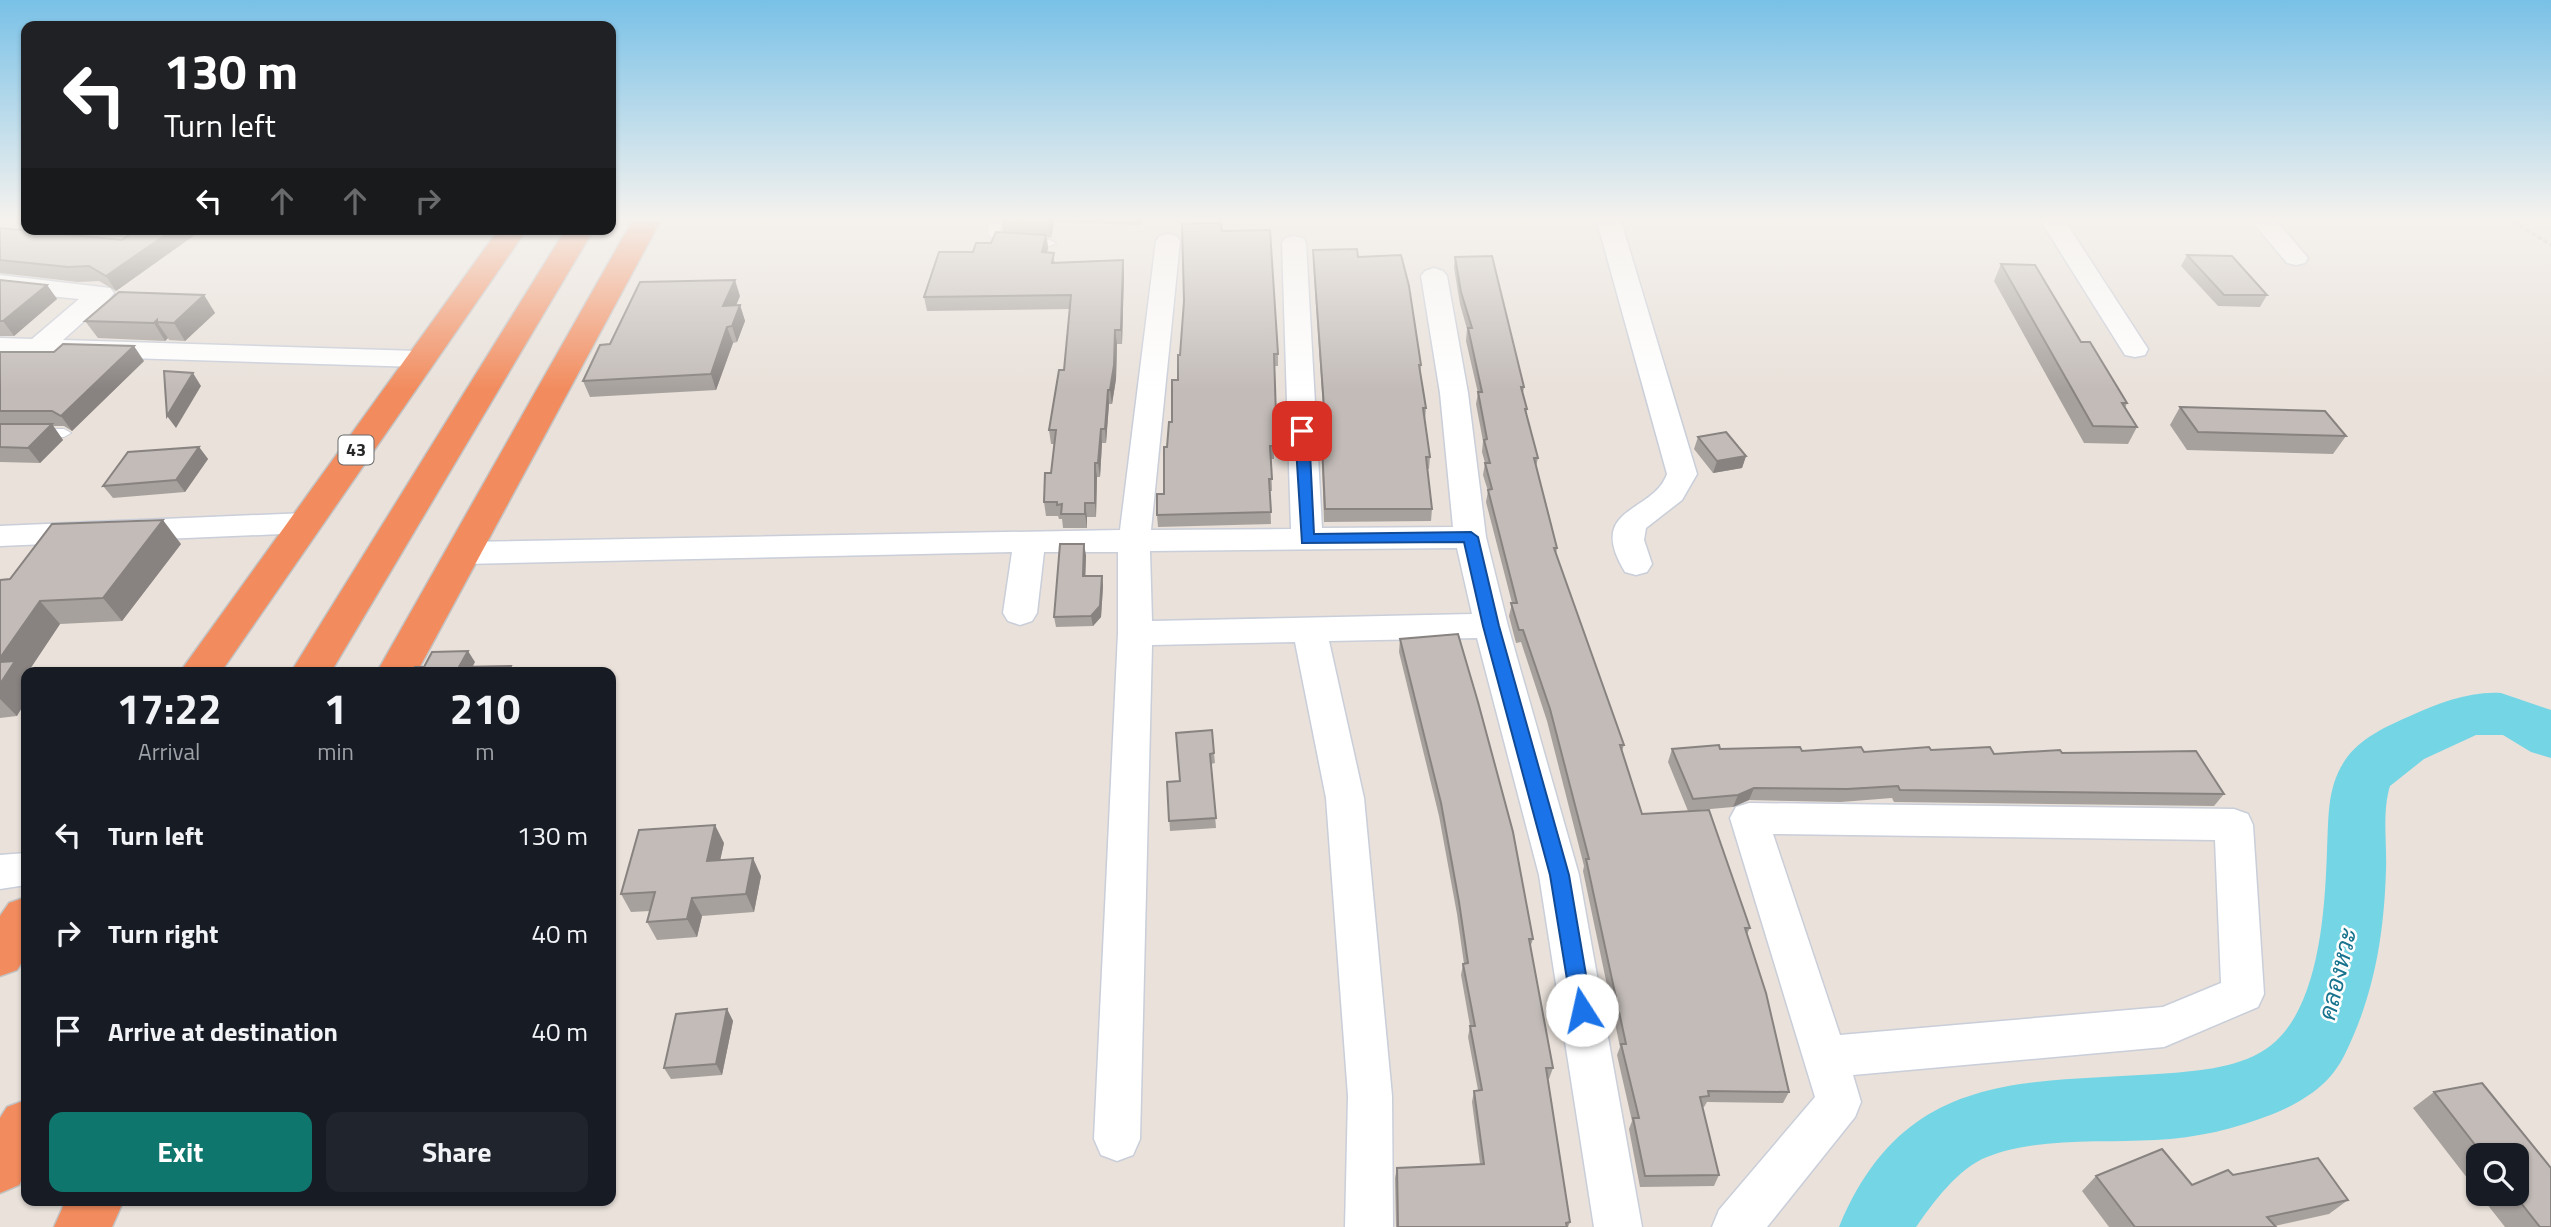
<!DOCTYPE html>
<meta charset="utf-8">
<style>
:root{--surface:#171b24;--page:#20242c;--text:#f1f3f6;--muted:#9ea1a6;--accent:#0f766e}
body{margin:0;font-family:"Titillium Web",Sarabun,sans-serif;background:var(--page);color:var(--text);height:100vh;display:flex;flex-direction:column;font-size:26px;white-space:nowrap}
*{box-sizing:border-box;margin:0}
p{font-size:23px;color:var(--muted)}
.icon{flex:none;width:38px;height:38px;fill:none;stroke:currentColor;stroke-width:2;stroke-linecap:round;stroke-linejoin:round}
.map{position:relative;flex:1;overflow:hidden}
.details{position:absolute;left:21px;top:667px;width:595px;height:539px;display:flex;flex-direction:column;background:var(--surface);border-radius:14px;box-shadow:0 2px 5px #0004}
.details>*{flex:none}
.top-card{position:absolute;left:21px;top:21px;width:595px;height:214px;border-radius:14px;box-shadow:0 2px 5px #0004;background:#202124;color:#fff;overflow:hidden}
.controls{position:absolute;left:2466px;top:1143px;display:grid;gap:14px}
.controls a{display:grid;place-items:center;width:63px;height:63px;border-radius:14px;background:var(--surface);box-shadow:0 2px 5px #0004;font-size:35px}
.pin{position:absolute;display:grid;place-items:center;width:60px;height:60px;color:#fff;margin:-30px;border-radius:14px;box-shadow:0 4px 10px #0006}
.me{position:absolute;width:77px;margin:-38px;rotate:350deg;stroke-linejoin:round;filter:drop-shadow(0 0 5px #0008)}
.turn{display:flex;align-items:center;gap:24px;height:147px;padding:0 28px;font-size:32px}
.turn .icon{width:91px;height:91px;stroke-width:2.5}
.turn b{display:block;font-size:49px;line-height:60px}
.lanes{display:flex;align-items:center;height:66px;padding:0 28px;background:#0003;justify-content:center;gap:35px;direction:ltr}
.lanes .off{opacity:.35}
.eta{display:flex;justify-content:space-evenly;align-items:center;height:119px;text-align:center}
.eta b{font-size:42px;font-weight:700;line-height:49px}
.button{display:flex;gap:14px;margin-top:auto;padding:14px 28px}
.button a{flex:1;height:80px;border-radius:14px;background:var(--accent);color:#fff;font-size:28px;font-weight:700;line-height:80px;text-align:center}
.button a+a{background:var(--page);color:var(--text)}
ul{padding:0;list-style:none}
li{display:flex;align-items:center;gap:21px;height:98px;padding:0 28px}
li div{flex:1}
li b{display:block;font-size:26px}
li em{font-style:normal}
.map>svg:first-child{display:block}
</style>
<div class="map">
<svg width="2551" height="1227" viewBox="0 0 2551 1227">
<rect width="100%" height="100%" fill="#e9e1da"/>
<g fill="none" stroke-linecap="round" stroke-linejoin="round">
<path fill="#74d5e5" fill-rule="evenodd" d="M 2501,693 L 2551,710 L 2551,758 L 2531,752 L 2503,735 L 2476,735 L 2424,759 L 2390,786 C 2382,812 2387,842 2386,870 C 2384,936 2374,995 2345,1054 C 2330,1085 2304,1101 2273,1114 C 2235,1129 2197,1138 2155,1140 C 2103,1143 2036,1137 1987,1157 C 1958,1168 1933,1203 1916,1227 L 1839,1227 C 1906,1066 2027,1084 2172,1073 C 2207,1070 2249,1066 2276,1041 C 2320,1000 2325,908 2327,851 C 2329,817 2326,785 2348,756 C 2363,737 2389,725 2410,716 C 2439,703 2470,691 2501,693 Z"/>
<g stroke="#c9ced9" stroke-width="2">
<g id="lane">
<polygon points="991,218 1003,218 999,232 1003,237 1050,240 1056,243 1050,246 996,242 987,233"/>
<polygon points="0,428 64,429 71,433 64,437 0,436"/>
</g>
</g>
<g stroke="#c9ced9" stroke-width="3">
<g id="street">
<path d="M 1596,218 L 1620,218 L 1697,474 L 1682,500 L 1646,528 L 1644,540 L 1652,564 L 1647,572 L 1636,575 L 1625,572 C 1585,506 1653,514 1667,474 Z"/>
<polygon points="2039,218 2063,218 2148,349 2145,355 2135,357 2125,355"/>
<polygon points="2249,218 2274,218 2308,258 2305,263 2296,265 2287,263"/>
<path d="M 1168,234 L 1177,236 L 1180,241 L 1151,530 L 1291,529 L 1282,243 L 1285,238 L 1294,236 L 1303,238 L 1306,243 L 1322,528 L 1453,527 L 1440,393 L 1421,276 L 1425,271 L 1434,268 L 1443,271 L 1447,276 L 1468,393 L 1486,537 L 1508,626 L 1579,875 L 1642,1227 L 1594,1227 L 1539,875 L 1477,638 L 1329,641 L 1364,798 L 1392,1096 L 1393,1227 L 1345,1227 L 1348,1096 L 1326,798 L 1295,642 L 1152,645 L 1140,1139 L 1133,1155 L 1117,1161 L 1101,1155 L 1094,1139 L 1118,633 L 1118,552 L 1044,552 L 1037,613 L 1032,621 L 1020,625 L 1008,621 L 1003,613 L 1012,552 L 463,564 L 452,561 L 447,553 L 452,545 L 463,542 L 1120,530 L 1156,241 L 1159,236 ZM 1457,548 L 1472,614 L 1152,621 L 1150,551 Z"/>
<polygon points="0,275 110,288 114,293 110,298 63,340 419,351 429,353 433,359 429,365 419,367 0,354 0,338 32,339 79,299 0,291"/>
<polygon points="305,513 316,516 321,523 316,530 305,533 0,546 0,526"/>
<path d="M 1749,803 L 2234,809 L 2248,814 L 2253,825 L 2264,994 L 2258,1007 L 2164,1047 L 1853,1075 L 1861,1102 L 1855,1117 L 1767,1227 L 1712,1227 L 1719,1210 L 1815,1097 L 1730,818 L 1736,807 ZM 1773,834 L 2215,840 L 2221,983 L 2163,1007 L 1840,1035 Z"/>
<polygon points="26,853 26,885 0,889 0,855"/>
</g>
</g>
<g stroke="#c3c3c3" stroke-width="3">
<g id="highway">
<polygon points="634,218 662,218 417,672 377,672"/>
<polygon points="499,229 527,229 221,672 180,672"/>
<polygon points="566,229 594,229 331,672 291,672"/>
<polygon points="26,897 26,956 17,970 0,976 0,916 9,903"/>
<polygon points="26,1100 26,1173 19,1185 0,1193 0,1118 7,1107"/>
<polygon points="66,1200 124,1200 112,1227 54,1227"/>
</g>
</g>
<polyline stroke="#c3c3c3" stroke-width="3.5" stroke-dasharray="4.5 2.5" stroke-linecap="butt" points="2508,218 2551,245"/>
<use href="#lane" fill="#fff" fill-rule="evenodd"/>
<use href="#street" fill="#fff" fill-rule="evenodd"/>
<use href="#highway" fill="#f28b5d" fill-rule="evenodd"/>
</g>
<g fill="#a7a19d">
<polygon points="1001,218 1143,218 1141,225 1054,222 1051,238 1047,237 1048,248 1047,252 1056,263 1123,260 1124,273 1122,344 1117,344 1116,379 1112,404 1109,404 1106,443 1102,443 1100,477 1097,477 1096,517 1087,517 1087,528 1063,528 1062,519 1059,519 1058,516 1046,516 1044,502 1051,473 1054,444 1051,444 1049,430 1064,370 1070,309 927,311 924,297 973,252 991,243 1003,232"/>
<polygon points="0,228 122,240 137,229 203,229 116,291 99,281 78,282 0,273"/>
<polygon points="1222,231 1278,354 1278,366 1274,366 1276,428 1273,428 1274,459 1271,459 1272,491 1270,491 1271,524 1158,527 1157,515 1164,494 1167,447 1172,422 1180,355"/>
<polygon points="1313,250 1358,257 1421,365 1420,374 1426,408 1425,420 1430,457 1429,469 1427,469 1432,509 1431,521 1324,522 1321,434 1321,422 1324,422 1313,262"/>
<polygon points="2187,255 2267,295 2260,307 2218,306 2181,266"/>
<polygon points="1455,257 1524,387 1523,393 1527,409 1526,414 1538,458 1536,467 1557,548 1556,555 1624,745 1622,751 1642,814 1750,928 1747,934 1789,1092 1783,1103 1707,1102 1704,1107 1702,1107 1719,1175 1714,1186 1640,1187 1629,1129 1632,1121 1617,1055 1620,1047 1583,871 1584,866 1547,721 1521,642 1516,643 1509,616 1512,603 1486,502 1488,491 1483,475 1485,463 1482,452 1483,441 1476,404 1478,393 1466,341 1467,329 1460,304 1454,268"/>
<polygon points="2001,264 2081,342 2127,403 2125,408 2137,427 2128,444 2084,443 1994,281"/>
<polygon points="0,280 47,285 57,299 14,336 0,336"/>
<polygon points="204,295 215,313 185,341 169,340 168,338 165,341 98,338 85,321"/>
<polygon points="740,296 736,305 740,305 745,321 737,342 733,343 716,390 590,397 583,381 610,344"/>
<polygon points="0,351 1,352 144,361 72,431 64,426 53,426 63,440 40,463 0,462"/>
<polygon points="2180,407 2346,436 2333,454 2187,450 2170,425"/>
<polygon points="1698,437 1746,456 1742,468 1713,473 1694,449"/>
<polygon points="199,447 208,459 185,492 113,498 103,486"/>
<polygon points="181,544 122,621 60,624 28,672 26,672 17,716 0,718 0,580 10,579"/>
<polygon points="1086,555 1085,576 1102,576 1103,586 1101,617 1093,626 1056,627 1054,617"/>
<polygon points="1400,639 1533,939 1530,948 1553,1068 1549,1079 1547,1079 1570,1222 1568,1227 1396,1227 1395,1178 1397,1168 1480,1164 1472,1102 1474,1091 1478,1090 1468,1037 1470,1026 1461,975 1463,964 1464,964 1457,914 1439,816 1399,652"/>
<polygon points="1176,733 1214,753 1215,763 1211,764 1216,828 1170,831 1167,782 1180,781"/>
<polygon points="1672,749 1720,749 1864,752 1931,750 1994,754 2062,753 2224,794 2214,806 1894,802 1892,798 1841,802 1749,800 1733,807 1688,811 1668,762"/>
<polygon points="724,843 720,860 761,876 754,912 702,916 697,937 657,940 647,922 650,911 631,912 621,894"/>
<polygon points="727,1009 733,1021 722,1075 671,1079 664,1068"/>
<polygon points="2482,1083 2551,1168 2551,1227 2505,1227 2479,1194 2516,1194 2516,1155 2478,1155 2478,1192 2413,1108 2434,1092"/>
<polygon points="2233,1175 2348,1200 2329,1214 2275,1226 2276,1227 2109,1227 2082,1191 2096,1176 2192,1185"/>
</g>
<g fill="#888380">
<polygon points="1048,218 1054,218 1054,222 1051,238"/>
<polygon points="174,229 203,229 116,291 106,276"/>
<polygon points="1046,235 1048,248 1044,266 1042,252"/>
<polygon points="1123,260 1124,273 1122,344 1121,330"/>
<polygon points="735,280 740,296 729,322 723,306"/>
<polygon points="47,285 57,299 14,336 3,321"/>
<polygon points="204,295 215,313 185,341 174,323"/>
<polygon points="740,305 745,321 737,342 732,326"/>
<polygon points="157,320 157,322 168,338 165,341 154,323"/>
<polygon points="727,327 733,343 716,390 711,374"/>
<polygon points="1115,330 1117,344 1116,379 1112,404 1110,390"/>
<polygon points="134,346 144,361 72,431 61,416"/>
<polygon points="193,373 201,386 176,428 167,416"/>
<polygon points="1108,390 1109,404 1106,443 1105,429"/>
<polygon points="52,424 63,440 40,463 28,448"/>
<polygon points="1101,429 1102,443 1100,477 1098,463"/>
<polygon points="199,447 208,459 185,492 176,480"/>
<polygon points="1746,456 1742,468 1713,473 1717,461"/>
<polygon points="1095,463 1097,477 1096,517 1095,503"/>
<polygon points="1085,503 1087,517 1087,528 1085,514"/>
<polygon points="163,520 181,544 122,621 103,598"/>
<polygon points="1084,544 1086,555 1085,587 1083,576"/>
<polygon points="1102,576 1103,586 1101,617 1093,626 1091,616"/>
<polygon points="40,601 60,624 28,672 26,672 26,701 17,716 0,699 0,658"/>
<polygon points="468,651 475,662 470,672 459,667"/>
<polygon points="511,666 514,672 508,672"/>
<polygon points="1754,788 1749,800 1733,807 1738,795"/>
<polygon points="715,825 724,843 716,879 707,861"/>
<polygon points="753,858 761,876 754,912 746,894"/>
<polygon points="692,898 702,916 697,937 687,919"/>
<polygon points="727,1009 733,1021 722,1075 716,1064"/>
</g>
<g fill="#c2bbb7" stroke="#888380" stroke-width="2">
<polygon points="1221,223 1222,231 1270,230 1278,354 1274,354 1276,416 1273,416 1274,446 1270,446 1272,479 1269,479 1271,512 1157,515 1157,494 1164,494 1164,447 1167,447 1169,422 1172,422 1172,380 1178,380 1178,355 1180,355 1184,301 1182,224"/>
<polygon points="0,228 122,240 137,229 174,229 106,276 89,266 68,267 0,260"/>
<polygon points="996,232 1046,235 1042,252 1054,253 1052,263 1123,260 1121,330 1115,330 1114,365 1110,390 1108,390 1105,429 1101,429 1098,463 1095,463 1095,503 1085,503 1085,514 1061,514 1062,504 1057,505 1057,502 1044,502 1045,473 1051,473 1056,430 1049,430 1059,370 1064,370 1071,295 924,297 939,252 973,252 976,243 991,243"/>
<polygon points="1357,249 1358,257 1401,255 1409,286 1421,365 1419,365 1426,408 1423,408 1430,457 1426,457 1432,509 1325,509 1321,422 1325,422 1313,250"/>
<polygon points="2187,255 2232,256 2267,295 2224,295"/>
<polygon points="1492,256 1524,387 1521,387 1527,409 1525,409 1538,458 1534,458 1557,548 1554,548 1624,745 1620,745 1642,814 1709,810 1750,928 1745,928 1766,993 1789,1092 1708,1091 1709,1096 1700,1097 1719,1175 1645,1176 1633,1118 1639,1118 1621,1044 1626,1044 1586,859 1589,859 1550,709 1523,630 1519,630 1511,603 1517,603 1488,490 1492,489 1485,463 1490,463 1484,440 1487,439 1478,392 1482,392 1468,328 1472,328 1461,292 1455,257"/>
<polygon points="2001,264 2035,265 2081,342 2090,342 2127,403 2122,403 2137,427 2093,426"/>
<polygon points="0,280 47,285 3,321 0,321"/>
<polygon points="735,280 723,306 740,305 732,326 727,327 711,374 583,381 600,345 610,344 640,282"/>
<polygon points="119,292 204,295 174,323 157,322 157,320 154,323 85,321"/>
<polygon points="63,344 134,346 61,416 52,411 0,411 0,352 54,352"/>
<polygon points="164,371 193,373 167,416"/>
<polygon points="2180,407 2325,411 2346,436 2198,432"/>
<polygon points="0,424 52,424 28,448 0,447"/>
<polygon points="1726,432 1746,456 1717,461 1698,437"/>
<polygon points="199,447 176,480 103,486 128,452"/>
<polygon points="163,520 103,598 40,601 0,658 0,580 10,579 52,524"/>
<polygon points="1060,544 1084,544 1083,576 1102,576 1100,606 1091,616 1054,617"/>
<polygon points="1458,634 1478,702 1513,832 1533,939 1529,939 1553,1068 1546,1068 1570,1222 1566,1223 1567,1227 1398,1227 1397,1168 1484,1164 1474,1091 1482,1090 1470,1026 1475,1026 1463,964 1468,963 1459,902 1441,803 1400,639"/>
<polygon points="468,651 459,667 511,666 508,672 412,672 415,667 424,667 432,652"/>
<polygon points="15,661 0,684 0,662"/>
<polygon points="1212,730 1214,753 1210,754 1216,818 1169,821 1167,782 1180,781 1176,733"/>
<polygon points="1719,745 1720,749 1800,747 1802,751 1861,747 1864,752 1929,747 1931,750 1990,747 1994,754 2060,750 2062,753 2196,751 2224,794 1900,790 1898,786 1847,789 1754,788 1738,795 1693,799 1672,749"/>
<polygon points="715,825 707,861 753,858 746,894 692,898 687,919 647,922 655,892 621,894 639,830"/>
<polygon points="727,1009 716,1064 664,1068 676,1014"/>
<polygon points="2482,1083 2551,1168 2551,1227 2540,1227 2514,1194 2516,1194 2516,1155 2483,1155 2434,1092"/>
<polygon points="2162,1149 2192,1185 2228,1170 2233,1175 2318,1158 2348,1200 2267,1217 2276,1227 2135,1227 2096,1176"/>
</g>
<linearGradient id="sky" x2="0" y2="1"><stop stop-color="#79c1e7"/><stop offset="0.56" stop-color="#f5f2ee"/><stop offset="1" stop-color="#f5f2ee" stop-opacity="0"/></linearGradient>
<rect width="2551" height="390" fill="url(#sky)"/>
<polygon fill="#1a73e8" stroke="#114b97" stroke-width="2" points="1302,427 1309,431 1314,534 1471,532 1478,537 1499,626 1569,875 1592,1010 1589,1017 1582,1020 1575,1017 1572,1010 1550,875 1483,626 1464,542 1302,543 1295,431"/>
<g text-anchor="middle" stroke-width="5" stroke-linejoin="round" paint-order="stroke">
<rect fill="#fff" stroke="#686868" stroke-width="2" x="338.5" y="435.5" width="35" height="29" rx="5"/>
<g font-size="18" font-weight="bold" fill="#282828">
<text x="356" y="456">43</text>
</g>
<g font-size="24" font-style="italic" fill="#17738d" stroke="#fff">
<text transform="translate(2338 974) rotate(-76)" y="8">คลองหวะ</text>
</g>
</g>
</svg>
<div class="controls">
<a><svg class="icon" aria-label="search" viewBox="0 0 24 24"><circle cx="10" cy="10" r="6"/><path d="M15 15l6 6"/></svg></a>
</div>
<div class="pin" style="left:1302px;top:431px;background:#d93025"><svg class="icon" aria-label="arrive" viewBox="0 0 24 24"><path d="M6 21V4h12l-3 4 3 4H6"/></svg></div>
<svg class="me" style="left:1582px;top:1010px" viewBox="-20 -20 40 40"><circle r="19" fill="#fff"/><path d="M0-13L10 11 0 6-10 11z" fill="#1a73e8"/></svg>
<div class="top-card">
<div class="turn"><svg class="icon" aria-label="left" viewBox="0 0 24 24"><path d="M17 20v-9H6M10 6l-5 5 5 5"/></svg><div><b>130 m</b>Turn left</div></div>
<div class="lanes"><svg class="icon" aria-label="left" viewBox="0 0 24 24"><path d="M17 20v-9H6M10 6l-5 5 5 5"/></svg><svg class="icon off" aria-label="ahead" viewBox="0 0 24 24"><path d="M12 20V5M6 11l6-6 6 6"/></svg><svg class="icon off" aria-label="ahead" viewBox="0 0 24 24"><path d="M12 20V5M6 11l6-6 6 6"/></svg><svg class="icon off" aria-label="right" viewBox="0 0 24 24"><path d="M7 20v-9h11M14 6l5 5-5 5"/></svg></div>
</div>
<section class="details">
<div class="eta">
<div><b>17:22</b><p>Arrival</p></div>
<div><b>1</b><p>min</p></div>
<div><b>210</b><p>m</p></div>
</div>
<ul>
<li><svg class="icon" aria-label="left" viewBox="0 0 24 24"><path d="M17 20v-9H6M10 6l-5 5 5 5"/></svg><div><b>Turn left</b></div><em>130 m</em></li>
<li><svg class="icon" aria-label="right" viewBox="0 0 24 24"><path d="M7 20v-9h11M14 6l5 5-5 5"/></svg><div><b>Turn right</b></div><em>40 m</em></li>
<li><svg class="icon" aria-label="arrive" viewBox="0 0 24 24"><path d="M6 21V4h12l-3 4 3 4H6"/></svg><div><b>Arrive at destination</b></div><em>40 m</em></li>
</ul>
<div class="button"><a>Exit</a><a>Share</a></div>
</section>
</div>
